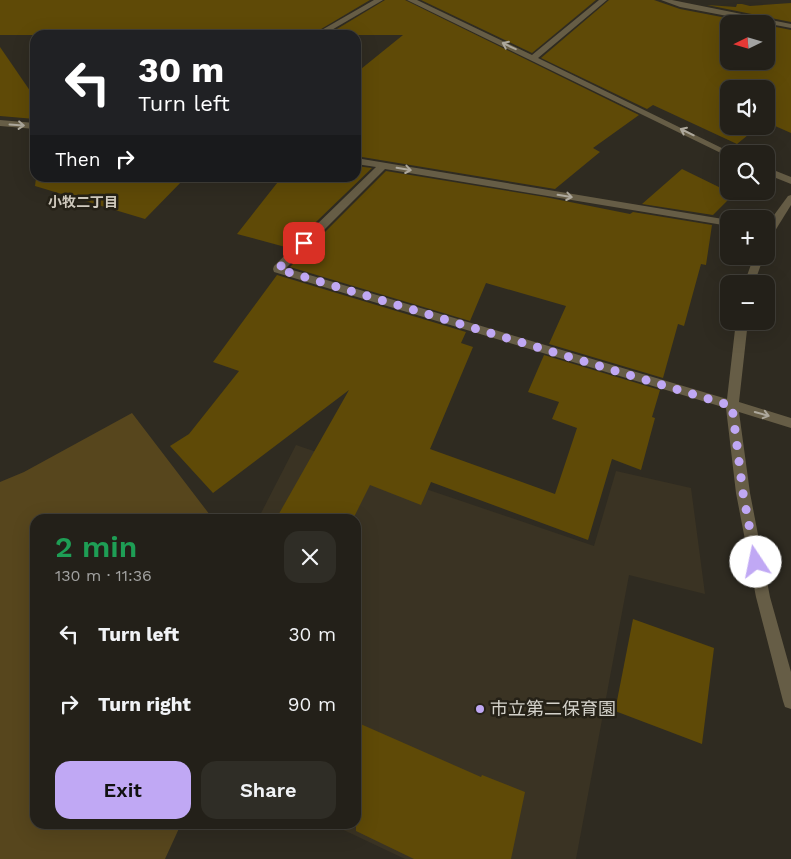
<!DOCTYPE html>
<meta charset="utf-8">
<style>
:root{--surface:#232019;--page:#2f2d26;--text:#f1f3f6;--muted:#a3a3a2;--line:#403e38;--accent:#c0a8f4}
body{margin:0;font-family:"Work Sans","Noto Sans JP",sans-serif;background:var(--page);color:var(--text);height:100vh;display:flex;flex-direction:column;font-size:19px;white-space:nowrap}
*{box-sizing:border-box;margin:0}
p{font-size:16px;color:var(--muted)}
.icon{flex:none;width:28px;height:28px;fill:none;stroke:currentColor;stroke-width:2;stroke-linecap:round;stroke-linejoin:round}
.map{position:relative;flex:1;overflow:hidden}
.sheet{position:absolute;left:30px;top:514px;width:331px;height:315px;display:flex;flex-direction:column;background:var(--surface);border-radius:15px;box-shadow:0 5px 20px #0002,0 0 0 1px var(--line)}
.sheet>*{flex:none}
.guide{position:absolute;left:30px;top:30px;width:331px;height:152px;border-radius:15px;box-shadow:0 5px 20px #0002,0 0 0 1px var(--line);background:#202124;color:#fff;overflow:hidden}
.needle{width:32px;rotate:265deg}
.fabs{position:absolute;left:720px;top:15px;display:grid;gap:10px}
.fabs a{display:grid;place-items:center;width:55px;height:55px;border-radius:10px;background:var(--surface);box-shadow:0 5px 20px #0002,0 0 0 1px var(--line);font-size:25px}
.pin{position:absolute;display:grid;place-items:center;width:42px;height:42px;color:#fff;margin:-21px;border-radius:10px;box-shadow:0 2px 8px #0006}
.me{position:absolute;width:55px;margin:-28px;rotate:349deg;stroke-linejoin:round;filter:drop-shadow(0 0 4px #0008)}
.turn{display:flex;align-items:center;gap:18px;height:105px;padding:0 25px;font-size:22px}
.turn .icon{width:65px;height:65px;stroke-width:2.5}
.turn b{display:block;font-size:35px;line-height:42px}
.then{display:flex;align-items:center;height:48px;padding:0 25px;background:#0003;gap:10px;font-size:19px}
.round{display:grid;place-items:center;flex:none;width:52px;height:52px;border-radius:15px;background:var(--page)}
.overview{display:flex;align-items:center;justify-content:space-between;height:85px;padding:0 25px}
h1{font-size:30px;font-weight:600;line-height:38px;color:#1e9e55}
.button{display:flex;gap:10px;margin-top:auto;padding:10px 25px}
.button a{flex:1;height:58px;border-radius:15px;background:var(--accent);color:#111;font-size:20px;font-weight:600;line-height:58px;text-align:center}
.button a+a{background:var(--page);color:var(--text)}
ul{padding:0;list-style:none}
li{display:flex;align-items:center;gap:15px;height:70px;padding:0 25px}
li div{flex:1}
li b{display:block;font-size:19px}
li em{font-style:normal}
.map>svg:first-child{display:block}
</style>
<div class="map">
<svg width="791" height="859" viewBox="0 0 791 859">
<rect width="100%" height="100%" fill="#2f2b21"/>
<polygon fill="#3a3323" points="296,445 594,546 616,471 691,488 705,594 629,575 576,859 405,859 331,824 356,824 356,519 258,519"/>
<polygon fill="#57461d" points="132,413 213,519 35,519 35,824 181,824 165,859 0,859 0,482 24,472"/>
<g fill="#5f4a07">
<polygon points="0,0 370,0 311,35 0,35"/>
<polygon points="385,0 405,0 639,115 593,148 600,152 555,189 356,156 356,73 403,35 327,35"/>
<polygon points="421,0 596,0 532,53"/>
<polygon points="609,0 654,0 680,9 758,24 729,24 729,61 766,61 766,25 791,30 791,133 766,122 766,89 729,89 729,126 759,126 737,144 653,105 647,109 541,58"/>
<polygon points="791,3 791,22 707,5 736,7 737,4 742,4 750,6"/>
<polygon points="0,47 35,98 35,119 0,116"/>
<polygon points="356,166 372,168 289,248 237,234 281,178 356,178"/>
<polygon points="682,169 727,191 724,194 731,197 713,215 642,204"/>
<polygon points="386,171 545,197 630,214 633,212 712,225 706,265 701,264 684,326 678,324 663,378 549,344 566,306 486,283 470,321 290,267"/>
<polygon points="36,178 185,178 145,219 35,186"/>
<polygon points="277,275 466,332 461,343 473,347 430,449 555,494 577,428 552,419 559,402 528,392 544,355 660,390 652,417 655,418 641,470 612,459 588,540 431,482 421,505 370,485 353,519 276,519 349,390 213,493 170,446 189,434 239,371 213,362"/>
<polygon points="633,619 714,648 702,744 615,711"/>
<polygon points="356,722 481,777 482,775 525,792 511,859 414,859 356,831"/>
</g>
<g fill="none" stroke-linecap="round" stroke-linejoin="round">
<g fill="#665d46" fill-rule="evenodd">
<polygon points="374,0 383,0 323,35 313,35"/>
<polygon points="407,0 417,0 532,55 599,0 607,0 538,58 734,154 729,154 729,156 727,156"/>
<polygon points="661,0 672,0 791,24 791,28 680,7"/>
<polygon points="0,120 35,123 35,129 0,126"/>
<polygon points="356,158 729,220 729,226 385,169 286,268 727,399 736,321 748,321 739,402 791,418 791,428 739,412 750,493 770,597 791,672 791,709 785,707 783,701 756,597 736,493 726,408 274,272 273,269 274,266 376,167 356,164"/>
<polygon points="766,167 791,177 791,184 766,174"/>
<polygon points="791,195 791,205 770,239 766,240 766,226 788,196"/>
<polygon points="754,256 764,256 754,284 744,284"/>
</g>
</g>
<defs><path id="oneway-shaft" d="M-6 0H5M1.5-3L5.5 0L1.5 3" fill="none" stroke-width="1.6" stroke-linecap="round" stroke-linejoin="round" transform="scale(1.25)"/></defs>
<g stroke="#ada89c">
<use href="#oneway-shaft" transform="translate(509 46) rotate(-155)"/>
<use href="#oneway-shaft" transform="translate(17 125) rotate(4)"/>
<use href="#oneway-shaft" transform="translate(687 132) rotate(-154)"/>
<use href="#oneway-shaft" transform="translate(404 169) rotate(9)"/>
<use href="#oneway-shaft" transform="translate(565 196) rotate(9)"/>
<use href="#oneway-shaft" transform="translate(762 414) rotate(16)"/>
</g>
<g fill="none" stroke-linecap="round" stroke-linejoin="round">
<polyline stroke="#c0a8f4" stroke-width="9" stroke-dasharray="0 16.2" points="304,243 278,269 732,406 743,493 756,562"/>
</g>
<circle fill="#c0a8f4" stroke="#252117" stroke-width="2" cx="480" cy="709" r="5"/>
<g text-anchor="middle" stroke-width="5" stroke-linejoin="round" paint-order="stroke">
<g font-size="14" font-weight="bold" fill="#d0cabe" stroke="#252117">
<text x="83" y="207">小牧二丁目</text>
</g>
<g font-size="18" fill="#d3d1ca" stroke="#252117" text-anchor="start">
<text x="490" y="715">市立第二保育園</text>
</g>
</g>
</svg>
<div class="fabs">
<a><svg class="needle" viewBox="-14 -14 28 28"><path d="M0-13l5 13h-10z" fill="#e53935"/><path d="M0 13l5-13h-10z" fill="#a3a3a2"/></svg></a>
<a><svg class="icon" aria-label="sound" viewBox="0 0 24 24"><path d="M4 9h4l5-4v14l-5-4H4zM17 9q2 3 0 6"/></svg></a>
<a><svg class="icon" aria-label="search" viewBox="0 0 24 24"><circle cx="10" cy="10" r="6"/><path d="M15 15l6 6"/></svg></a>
<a>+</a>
<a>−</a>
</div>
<div class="pin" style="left:304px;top:243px;background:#d93025"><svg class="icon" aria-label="arrive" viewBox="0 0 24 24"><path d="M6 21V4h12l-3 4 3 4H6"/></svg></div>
<svg class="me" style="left:756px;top:562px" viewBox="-20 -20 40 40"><circle r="19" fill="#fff"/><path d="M0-13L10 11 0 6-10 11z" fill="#c0a8f4"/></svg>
<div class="guide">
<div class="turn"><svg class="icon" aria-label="left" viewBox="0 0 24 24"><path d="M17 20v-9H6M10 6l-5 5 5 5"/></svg><div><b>30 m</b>Turn left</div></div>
<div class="then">Then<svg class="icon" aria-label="right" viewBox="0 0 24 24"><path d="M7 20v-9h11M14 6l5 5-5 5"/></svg></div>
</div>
<section class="sheet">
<div class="overview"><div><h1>2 min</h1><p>130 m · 11:36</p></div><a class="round"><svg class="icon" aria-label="close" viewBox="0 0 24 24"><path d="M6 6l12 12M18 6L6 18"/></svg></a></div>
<ul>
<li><svg class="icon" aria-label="left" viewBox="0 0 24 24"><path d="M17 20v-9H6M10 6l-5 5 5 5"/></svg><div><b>Turn left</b></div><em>30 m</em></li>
<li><svg class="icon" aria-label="right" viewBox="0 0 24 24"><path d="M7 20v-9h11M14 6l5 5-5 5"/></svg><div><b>Turn right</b></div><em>90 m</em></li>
</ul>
<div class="button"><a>Exit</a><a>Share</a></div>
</section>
</div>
